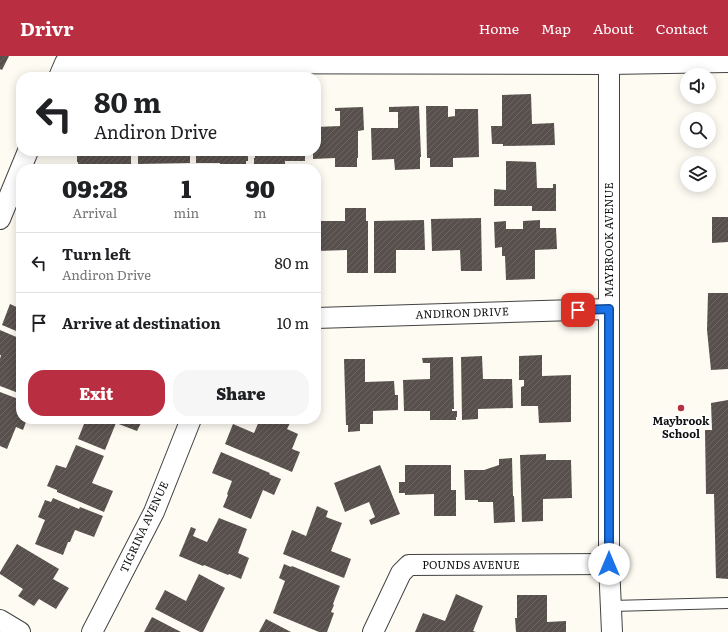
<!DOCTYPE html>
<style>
:root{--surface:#fff;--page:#f6f6f6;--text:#202124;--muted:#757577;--line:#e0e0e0;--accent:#b92e40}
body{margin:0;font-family:Literata,serif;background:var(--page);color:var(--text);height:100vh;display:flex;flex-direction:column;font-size:15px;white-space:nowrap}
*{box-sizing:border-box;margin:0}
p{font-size:13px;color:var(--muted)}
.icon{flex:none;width:22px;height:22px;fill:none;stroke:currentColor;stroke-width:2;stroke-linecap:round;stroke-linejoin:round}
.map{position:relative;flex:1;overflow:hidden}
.panel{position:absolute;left:16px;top:108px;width:305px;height:260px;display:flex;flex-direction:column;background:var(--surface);border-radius:16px;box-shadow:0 2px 10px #0003}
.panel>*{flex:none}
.top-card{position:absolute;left:16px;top:16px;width:305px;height:84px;border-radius:16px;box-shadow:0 2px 10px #0003;background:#fff;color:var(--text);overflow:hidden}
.tools{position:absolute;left:680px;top:12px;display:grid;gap:8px}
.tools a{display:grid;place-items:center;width:36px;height:36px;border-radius:50%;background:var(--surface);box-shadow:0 2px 10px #0003;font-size:20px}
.pin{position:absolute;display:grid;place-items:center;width:34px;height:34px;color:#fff;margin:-17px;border-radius:8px;box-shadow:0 2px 6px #0006}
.me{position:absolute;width:44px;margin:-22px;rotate:0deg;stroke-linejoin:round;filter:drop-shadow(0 0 3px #0008)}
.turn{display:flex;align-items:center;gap:14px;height:84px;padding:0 12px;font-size:18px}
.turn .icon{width:52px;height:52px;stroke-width:2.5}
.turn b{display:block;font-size:28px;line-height:34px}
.eta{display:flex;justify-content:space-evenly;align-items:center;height:68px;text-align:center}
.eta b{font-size:24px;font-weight:800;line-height:28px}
.button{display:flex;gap:8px;margin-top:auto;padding:8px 12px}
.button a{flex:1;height:46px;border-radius:16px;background:var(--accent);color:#fff;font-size:16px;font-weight:800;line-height:46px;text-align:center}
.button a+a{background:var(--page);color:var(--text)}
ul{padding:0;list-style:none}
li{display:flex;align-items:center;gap:12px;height:60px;padding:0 12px;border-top:1px solid var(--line)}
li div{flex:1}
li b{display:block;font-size:15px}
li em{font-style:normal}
header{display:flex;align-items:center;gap:24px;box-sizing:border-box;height:56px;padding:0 20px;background:var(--accent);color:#fff}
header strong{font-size:19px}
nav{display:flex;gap:22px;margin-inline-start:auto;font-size:14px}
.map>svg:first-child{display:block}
</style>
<header>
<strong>Drivr</strong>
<nav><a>Home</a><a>Map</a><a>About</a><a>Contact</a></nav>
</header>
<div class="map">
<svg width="728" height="576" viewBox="0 0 728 576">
<defs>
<pattern id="building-hatch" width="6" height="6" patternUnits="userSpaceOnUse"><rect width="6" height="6" fill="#58504c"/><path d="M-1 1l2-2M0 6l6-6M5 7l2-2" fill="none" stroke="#6b6561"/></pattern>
</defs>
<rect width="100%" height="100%" fill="#fefbf3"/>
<g fill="url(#building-hatch)">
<polygon points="0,0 9,0 2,14 0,13"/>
<polygon points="531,38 532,68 554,67 555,89 503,90 503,88 492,88 491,70 502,70 502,39"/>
<polygon points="419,50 421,101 420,101 420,113 395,114 394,103 372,104 371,72 398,72 398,56 389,56 389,51"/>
<polygon points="426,50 448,50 448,61 455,60 455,53 478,53 479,101 453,102 453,111 430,111 430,102 427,102"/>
<polygon points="363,51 364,74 358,75 358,102 357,102 357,111 335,111 335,102 313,103 313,95 316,95 316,71 340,70 340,55 335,55 335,52"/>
<polygon points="77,95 123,95 123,100 131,100 131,113 78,113 78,106 77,106"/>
<polygon points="138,95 190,95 190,107 138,108"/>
<polygon points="196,95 248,95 248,105 246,105 246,113 221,113 220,107 196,107"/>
<polygon points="255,95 305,95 305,105 285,105 285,113 254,113 254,102 255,102"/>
<polygon points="506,105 536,106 537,132 553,132 553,128 556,128 556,155 532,155 532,150 494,150 494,133 506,134"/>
<polygon points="345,152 366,152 366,165 368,165 368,217 347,217 347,194 317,195 316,165 345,165"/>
<polygon points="712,161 728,161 728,186 712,187"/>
<polygon points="481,162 482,215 461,215 460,194 432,195 431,163"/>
<polygon points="424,164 425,194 396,194 396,217 374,217 374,165"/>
<polygon points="540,164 540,172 556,172 557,193 535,194 535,223 506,224 505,200 502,200 502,191 495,192 494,166 506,165 506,173 523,173 523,165"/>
<polygon points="708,237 728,237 728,313 711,314 707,274"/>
<polygon points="10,248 21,253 21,277 2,269"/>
<polygon points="0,274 21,283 21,338 0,330 0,303 1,299 0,299"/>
<polygon points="542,299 542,320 571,319 571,366 539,367 538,350 521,350 521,331 524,330 524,324 519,324 519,300"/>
<polygon points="482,300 483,323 512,323 513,352 478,353 478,363 462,364 461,301"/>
<polygon points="453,301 454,353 452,353 452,355 457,355 457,361 456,361 456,364 430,364 430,355 404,355 403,324 430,323 430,307 423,307 422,302"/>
<polygon points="344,303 365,303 365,326 394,325 395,339 398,339 398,354 373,355 373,368 360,368 360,375 348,376 348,369 346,369"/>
<polygon points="0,336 21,344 21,363 27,363 23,374 16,371 7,393 0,390"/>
<polygon points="728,344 728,523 716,522 714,438 706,438 705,374 712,374 711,347"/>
<polygon points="86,363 143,363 137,375 116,367 105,394 78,383"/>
<polygon points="260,363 292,363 287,373 298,378 292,393 300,396 292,416 225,388 233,368 254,377"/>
<polygon points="76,389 104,400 92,427 113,435 104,456 57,436 57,434 47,430 56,409 66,412"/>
<polygon points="221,396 270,417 269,418 281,423 274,439 263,434 251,463 223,451 228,439 227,438 232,425 212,417"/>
<polygon points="546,398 546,404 571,404 572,442 543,443 543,465 522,466 520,399"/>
<polygon points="512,402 513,440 514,440 515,466 494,467 493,446 478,446 478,444 465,444 464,414 484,414 499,409 499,403"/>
<polygon points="380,409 400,458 371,469 369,464 375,461 369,446 345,456 334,427"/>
<polygon points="405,409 451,409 451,434 456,434 456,460 434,460 434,438 405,439 405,437 399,437 399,426 405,426"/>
<polygon points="53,442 79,453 80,451 103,460 94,481 75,474 70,486 68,486 63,499 35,488 45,464 38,461 45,444 51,446"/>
<polygon points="317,450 328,455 326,461 342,467 331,495 351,503 344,522 283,498 292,474 306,480"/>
<polygon points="219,462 247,473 238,497 249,502 241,523 229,518 228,519 204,509 203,510 179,500 191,471 196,473 193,480 207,486"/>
<polygon points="17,488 59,513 53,523 69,532 56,553 39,543 34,550 18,540 23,533 0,518 0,516"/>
<polygon points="284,508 291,511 292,510 340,530 333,548 334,549 331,556 334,557 327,576 319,576 273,557 285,525 279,522"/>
<polygon points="199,518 225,532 203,576 200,576 155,553 165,534 186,545"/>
<polygon points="456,538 483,550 473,575 476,576 415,576 423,557 445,565"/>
<polygon points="517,539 547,539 547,566 566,565 566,576 516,576 515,562 517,562"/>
<polygon points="152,561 181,576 144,576"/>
<polygon points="266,563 291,576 259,576"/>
</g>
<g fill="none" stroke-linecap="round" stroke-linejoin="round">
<g stroke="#434343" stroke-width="12">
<polyline id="lane" points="611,550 728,547"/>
</g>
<g stroke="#434343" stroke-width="22">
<g id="street">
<polyline points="609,8 609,508 612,576"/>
<polyline points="59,21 65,7 609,8 728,6"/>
<polyline points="0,163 28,95"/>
<polyline points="316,262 609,253"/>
<polyline points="0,564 20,576"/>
<polyline points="92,576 154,456 191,363"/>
<polyline points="373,576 401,517 409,509 609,508"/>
</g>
</g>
<use href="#lane" stroke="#fff" stroke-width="10"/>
<use href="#street" stroke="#fff" stroke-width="20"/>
</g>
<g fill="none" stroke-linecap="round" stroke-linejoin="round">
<g stroke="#114b97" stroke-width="10">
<polyline id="route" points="578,254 609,253 609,508"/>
</g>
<use href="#route" stroke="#1a73e8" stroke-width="7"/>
</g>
<circle fill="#b92e40" stroke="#fff" stroke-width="1.5" cx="681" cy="352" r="4"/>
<g text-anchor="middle" stroke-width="4" stroke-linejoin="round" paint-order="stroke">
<g font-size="11" fill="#101010" stroke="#fff">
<text transform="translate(609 184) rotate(-90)" y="4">MAYBROOK AVENUE</text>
<text transform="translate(462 257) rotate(-2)" y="4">ANDIRON DRIVE</text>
<text transform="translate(144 471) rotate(-65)" y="4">TIGRINA AVENUE</text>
<text x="471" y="513">POUNDS AVENUE</text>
</g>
<g font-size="11" font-weight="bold" fill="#101010" stroke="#fff">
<text x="681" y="369">Maybrook<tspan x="681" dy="13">School</tspan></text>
</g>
</g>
</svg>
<div class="tools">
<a><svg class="icon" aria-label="sound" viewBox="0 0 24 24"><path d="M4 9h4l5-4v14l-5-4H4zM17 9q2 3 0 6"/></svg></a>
<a><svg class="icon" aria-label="search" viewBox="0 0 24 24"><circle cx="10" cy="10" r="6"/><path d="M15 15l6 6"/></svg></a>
<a><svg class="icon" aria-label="layers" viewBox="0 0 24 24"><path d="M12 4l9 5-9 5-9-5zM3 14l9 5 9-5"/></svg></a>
</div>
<div class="pin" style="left:578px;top:254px;background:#d93025"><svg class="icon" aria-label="arrive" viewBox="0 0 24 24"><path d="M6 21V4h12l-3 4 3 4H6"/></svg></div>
<svg class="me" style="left:609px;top:508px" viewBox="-20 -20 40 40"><circle r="19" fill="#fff"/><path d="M0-13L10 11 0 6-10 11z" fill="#1a73e8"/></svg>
<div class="top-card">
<div class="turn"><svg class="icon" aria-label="left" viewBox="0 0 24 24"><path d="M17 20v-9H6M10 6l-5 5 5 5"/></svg><div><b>80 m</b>Andiron Drive</div></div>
</div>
<section class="panel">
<div class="eta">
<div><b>09:28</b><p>Arrival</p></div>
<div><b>1</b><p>min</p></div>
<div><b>90</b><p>m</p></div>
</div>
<ul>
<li><svg class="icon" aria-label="left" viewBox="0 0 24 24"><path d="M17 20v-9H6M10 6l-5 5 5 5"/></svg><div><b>Turn left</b><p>Andiron Drive</p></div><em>80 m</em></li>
<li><svg class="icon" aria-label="arrive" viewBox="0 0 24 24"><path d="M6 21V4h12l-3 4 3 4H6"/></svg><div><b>Arrive at destination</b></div><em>10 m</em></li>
</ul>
<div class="button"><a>Exit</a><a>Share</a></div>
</section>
</div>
